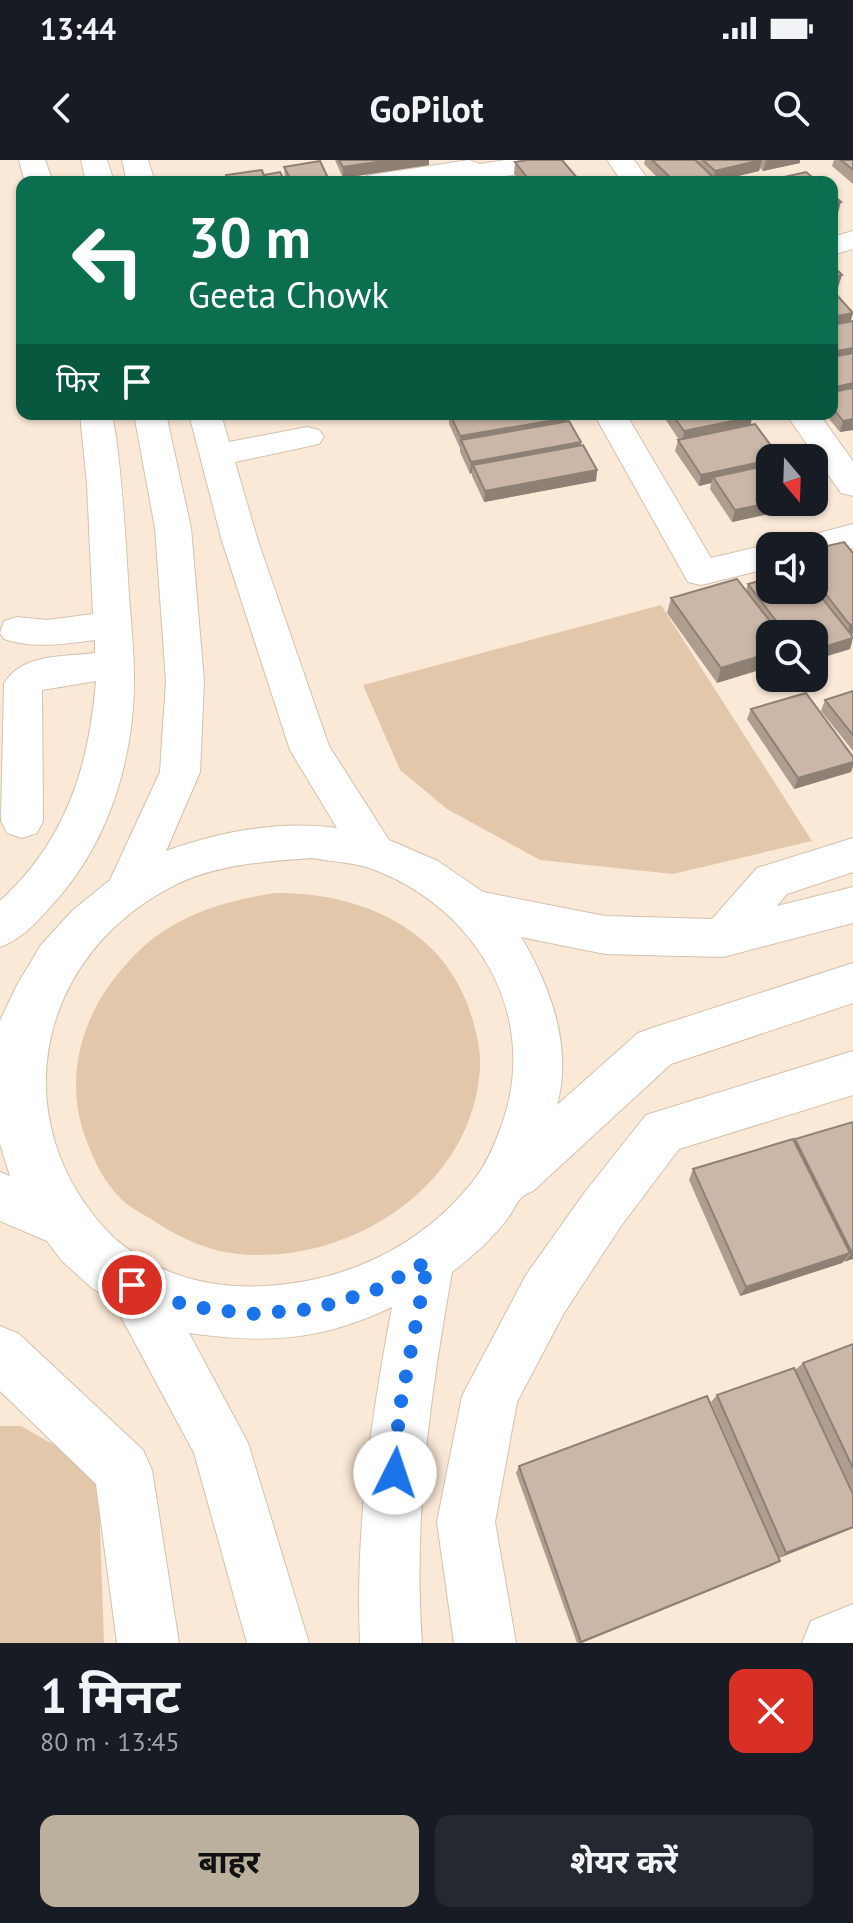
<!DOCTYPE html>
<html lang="hi">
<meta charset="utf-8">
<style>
:root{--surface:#171b24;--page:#242831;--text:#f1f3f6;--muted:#9ea1a6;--accent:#bbb09d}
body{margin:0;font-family:"PT Sans","Noto Sans Devanagari",sans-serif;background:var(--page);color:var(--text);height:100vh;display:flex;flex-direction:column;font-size:30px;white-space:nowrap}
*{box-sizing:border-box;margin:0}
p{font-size:26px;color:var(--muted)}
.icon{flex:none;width:44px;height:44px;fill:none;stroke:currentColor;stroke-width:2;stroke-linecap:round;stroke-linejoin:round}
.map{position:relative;height:1483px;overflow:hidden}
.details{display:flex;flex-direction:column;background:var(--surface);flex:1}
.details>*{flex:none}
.top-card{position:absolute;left:16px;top:16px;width:822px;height:244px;border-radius:16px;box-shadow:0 2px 6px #0004;background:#0b6e4f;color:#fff;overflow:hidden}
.needle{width:52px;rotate:161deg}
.buttons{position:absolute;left:756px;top:284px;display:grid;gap:16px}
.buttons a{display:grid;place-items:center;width:72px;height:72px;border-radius:16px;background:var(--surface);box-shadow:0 2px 6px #0004;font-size:40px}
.pin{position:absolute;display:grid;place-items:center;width:68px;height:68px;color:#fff;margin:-34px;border:4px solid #fff;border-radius:50%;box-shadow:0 2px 8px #0007}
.me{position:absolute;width:88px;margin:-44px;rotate:4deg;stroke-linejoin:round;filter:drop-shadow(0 0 6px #0008)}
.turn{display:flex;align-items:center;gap:28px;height:168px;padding:0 40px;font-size:36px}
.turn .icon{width:104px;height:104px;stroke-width:2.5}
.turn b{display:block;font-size:56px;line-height:68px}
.then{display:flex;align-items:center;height:76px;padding:0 40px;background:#0003;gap:16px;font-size:30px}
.round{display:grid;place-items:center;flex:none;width:84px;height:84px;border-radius:16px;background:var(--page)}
.overview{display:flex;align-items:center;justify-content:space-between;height:136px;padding:0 40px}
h1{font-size:48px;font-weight:700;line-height:60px}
.cta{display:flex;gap:16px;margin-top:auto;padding:16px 40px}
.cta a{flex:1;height:92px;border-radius:16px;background:var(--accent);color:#111;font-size:32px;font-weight:700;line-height:92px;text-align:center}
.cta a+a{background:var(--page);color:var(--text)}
.status{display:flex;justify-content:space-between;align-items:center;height:56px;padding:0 40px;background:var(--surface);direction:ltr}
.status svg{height:22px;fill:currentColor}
header{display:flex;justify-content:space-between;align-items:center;height:104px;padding:0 40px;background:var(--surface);font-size:36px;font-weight:700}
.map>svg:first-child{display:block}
</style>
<div class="status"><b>13:44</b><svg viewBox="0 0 49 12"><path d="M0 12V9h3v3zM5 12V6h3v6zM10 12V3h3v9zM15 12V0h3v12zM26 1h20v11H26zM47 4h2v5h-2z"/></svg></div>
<header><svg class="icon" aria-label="back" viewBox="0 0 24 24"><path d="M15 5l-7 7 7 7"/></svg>GoPilot<svg class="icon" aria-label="search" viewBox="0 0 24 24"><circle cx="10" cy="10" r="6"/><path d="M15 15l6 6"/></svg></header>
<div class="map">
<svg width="853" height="1483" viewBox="0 0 853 1483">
<rect width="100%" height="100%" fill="#fbe9d7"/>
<g fill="#e3c7aa">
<polygon points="661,445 812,681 673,714 540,700 447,649 400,610 363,525"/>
<path d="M 275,733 C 357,732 440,766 469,848 C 475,867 481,887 480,907 C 474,1022 360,1098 252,1095 C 214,1094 182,1080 151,1059 C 141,1053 129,1047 121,1039 C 105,1023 95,1003 87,982 C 59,910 87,838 143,787 C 179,754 228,740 275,733 Z"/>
<polygon points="0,1266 21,1266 98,1310 104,1483 0,1483"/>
</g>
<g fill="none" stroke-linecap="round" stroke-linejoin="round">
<g stroke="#d3c2af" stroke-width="2">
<g id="minor">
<polygon points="19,0 45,0 53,22 25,22"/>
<polygon points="81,0 107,0 114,22 86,22"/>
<polygon points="122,0 148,0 155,22 127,22"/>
<polygon points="469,0 480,4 506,0 564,0 560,6 551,8 473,22 461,17 430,22 363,22 367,16 377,14"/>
<polygon points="607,0 634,0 650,22 622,22"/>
<polygon points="853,71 853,89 832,95 832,77"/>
<path d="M 80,254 L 112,254 L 116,277 C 123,330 126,383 129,436 C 131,462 134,489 134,515 C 135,594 111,676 60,736 C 42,756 25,778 0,787 L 0,741 C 66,681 89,607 96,521 L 42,530 L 43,661 L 37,673 L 22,678 L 7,673 L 1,661 L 4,524 C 21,493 64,497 95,493 L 95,480 C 63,484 35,489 4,479 L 0,473 L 4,461 L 17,457 L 47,460 L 93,454 L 87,324 Z"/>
<path d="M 134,254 L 166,254 L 191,368 L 204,521 L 200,612 L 166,691 C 219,672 280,660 337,668 L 290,590 L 222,381 L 189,254 L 221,254 L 229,282 L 307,267 L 319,270 L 324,277 L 319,284 L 235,302 L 258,381 L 329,586 L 389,680 L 438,701 L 483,732 L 605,756 L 712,759 L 757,708 L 853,678 L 853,712 L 787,734 L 777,746 L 853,727 L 853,763 L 723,797 L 605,794 L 521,777 C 550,826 573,887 557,945 L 638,873 L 655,867 L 853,803 L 853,843 L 671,904 L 533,1031 C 517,1037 517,1045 508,1058 C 493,1078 472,1097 452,1112 C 430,1236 413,1357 422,1483 L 360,1483 C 355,1369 371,1259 392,1147 C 320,1181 267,1184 189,1173 L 248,1283 L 309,1483 L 247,1483 L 194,1293 L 112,1140 L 92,1128 L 61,1100 L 47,1081 L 0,1061 L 0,1012 L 10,1016 L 0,984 L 0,861 L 17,825 L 41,785 L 73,750 L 110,720 L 160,612 L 166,521 L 155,368 ZM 312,698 C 333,702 355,702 375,710 C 474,748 537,850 505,955 C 497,980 487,1005 470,1025 C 418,1088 346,1121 266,1126 C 209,1129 157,1115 114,1078 C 0,965 34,793 179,723 C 220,704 268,701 312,698 Z"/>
<polygon points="594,254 626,254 711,398 770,384 778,386 770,386 770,408 701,425 688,422"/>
<polygon points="786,254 819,254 853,301 853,336 841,333"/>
<polygon points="853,364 853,388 814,398 814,386 795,386 800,378"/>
<polygon points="853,891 853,935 679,989 621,1066 564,1153 517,1242 495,1362 516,1483 454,1483 437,1362 462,1236 526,1115 585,1032 646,955"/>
<polygon points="0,1166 19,1174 143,1290 152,1310 179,1483 117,1483 96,1324 0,1231"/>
<polygon points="853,1444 853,1483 802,1483 811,1461"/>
</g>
</g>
<use href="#minor" fill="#fff" fill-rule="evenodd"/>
</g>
<g fill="#af9d90">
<polygon points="335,0 429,0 429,5 343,18"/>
<polygon points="645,0 800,0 800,3 763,11 760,8 759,11 713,22 711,21 711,22 662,22 644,4"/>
<polygon points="834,0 853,0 853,24 832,6"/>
<polygon points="515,2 579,22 521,22 514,14"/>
<polygon points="284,7 330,22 288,22 285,18"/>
<polygon points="832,133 851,162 853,270 840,272 825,254 832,254"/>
<polygon points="447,254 565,254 567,261 580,285 597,310 596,321 484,342 472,316 472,313 470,314 460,292 460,288 449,264 449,258"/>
<polygon points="662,254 750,254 750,265 770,298 815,344 732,362 710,329 711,323 699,326 675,291 678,280 679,280"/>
<polygon points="814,389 853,393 853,474 851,474 850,489 814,500 814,474 770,474 717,523 667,453 671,438 746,430 748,424 814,430"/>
<polygon points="853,531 853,591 821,551 825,540"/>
<polygon points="751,549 851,612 794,629 747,559"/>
<polygon points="853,962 853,1099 844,1101 842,1103 740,1136 689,1020 693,1009 794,982 795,979"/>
<polygon points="853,1184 853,1332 795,1210 803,1203"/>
<polygon points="717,1235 853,1368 779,1398 780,1401 771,1406 582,1483 577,1483 516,1313 519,1306 767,1370 711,1242"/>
</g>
<g fill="#8e8075">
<polygon points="390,0 429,0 429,5 343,18 343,7"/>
<polygon points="762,0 759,11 713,22 715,11"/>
<polygon points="766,0 800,0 800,3 763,11"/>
<polygon points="712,16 711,22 687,22"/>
<polygon points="841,42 838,53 832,54 832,44"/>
<polygon points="842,115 837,131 832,132 832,117"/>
<polygon points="853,153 850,164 832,168 832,157"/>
<polygon points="853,188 853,199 832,203 832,192"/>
<polygon points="853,223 853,234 832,238 832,228"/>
<polygon points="752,257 750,269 682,283 684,271"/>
<polygon points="567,258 566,270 461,280 460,288 460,276"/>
<polygon points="853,259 853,270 840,272 843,261"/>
<polygon points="581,282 580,293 473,305 472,313 470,314 471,302"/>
<polygon points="770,300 770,311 713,317 711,323 699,326 701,315"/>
<polygon points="597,310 596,321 484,342 485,331"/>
<polygon points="819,332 815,344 732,362 735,350 774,342 814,342 814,333"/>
<polygon points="853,464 853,474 846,476 850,465"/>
<polygon points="853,478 850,489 814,500 814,490"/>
<polygon points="770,493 770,507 717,523 721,508"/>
<polygon points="853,602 853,607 851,612 794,629 798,618"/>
<polygon points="853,1092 853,1099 844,1102 852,1093"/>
<polygon points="850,1093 842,1103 740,1136 746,1127"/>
<polygon points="853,1367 853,1368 779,1398 786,1393"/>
<polygon points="780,1401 771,1406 580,1483 581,1482"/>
</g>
<g fill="#cbb7a7" stroke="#8e8075" stroke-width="2">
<polygon points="339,0 390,0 343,7"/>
<polygon points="528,0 562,0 579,20 567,22 531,22 515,2"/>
<polygon points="652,0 695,0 712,16 687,22 675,22"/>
<polygon points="703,0 761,0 715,11"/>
<polygon points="841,0 853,0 853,10"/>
<polygon points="320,1 330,22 292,22 284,7"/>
<polygon points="262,10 266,22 228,22 226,15"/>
<polygon points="280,12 285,22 268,22 264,15"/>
<polygon points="806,12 818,22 762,22"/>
<polygon points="832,34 841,42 832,44"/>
<polygon points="832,105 842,115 832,117"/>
<polygon points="832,133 835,133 853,153 832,157"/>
<polygon points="853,161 853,188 832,192 832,165"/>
<polygon points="853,193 853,223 832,228 832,197"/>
<polygon points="853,228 853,259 843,261 832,247 832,232"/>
<polygon points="450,254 565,254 567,258 460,276"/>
<polygon points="672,254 750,254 752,257 684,271"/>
<polygon points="569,261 581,282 471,302 461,280"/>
<polygon points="755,264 780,298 770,298 770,300 701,315 678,280"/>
<polygon points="583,285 597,310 485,331 473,305"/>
<polygon points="770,305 770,342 774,342 735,350 713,317"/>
<polygon points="844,382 853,393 853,464 850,465 814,419 814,389"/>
<polygon points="770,418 770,430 814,430 814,428 853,477 853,478 814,490 814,474 786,474 748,424"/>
<polygon points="737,419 780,474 770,474 770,493 721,508 671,438"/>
<polygon points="853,531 853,575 825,540"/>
<polygon points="806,533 853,597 853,602 798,618 751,549"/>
<polygon points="853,962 853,1092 852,1093 795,979"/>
<polygon points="793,979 850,1093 746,1127 693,1009"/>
<polygon points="853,1184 853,1308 803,1203"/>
<polygon points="794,1208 853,1334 853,1367 786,1393 717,1235"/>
<polygon points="707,1236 780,1401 581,1482 519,1306"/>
</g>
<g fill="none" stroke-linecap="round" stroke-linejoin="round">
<polyline stroke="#1a73e8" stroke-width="14" stroke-dasharray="0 25.2" points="132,1125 188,1146 250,1154 313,1149 374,1131 428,1101 399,1252 395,1313"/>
</g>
</svg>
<div class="buttons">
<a><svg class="needle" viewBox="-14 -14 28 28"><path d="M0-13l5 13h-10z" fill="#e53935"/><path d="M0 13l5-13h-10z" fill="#9ea1a6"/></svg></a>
<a><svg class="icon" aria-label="sound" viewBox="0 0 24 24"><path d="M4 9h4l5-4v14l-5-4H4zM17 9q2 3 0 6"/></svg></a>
<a><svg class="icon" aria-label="search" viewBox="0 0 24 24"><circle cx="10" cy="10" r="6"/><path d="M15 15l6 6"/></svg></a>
</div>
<div class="pin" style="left:132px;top:1125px;background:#d93025"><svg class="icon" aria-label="arrive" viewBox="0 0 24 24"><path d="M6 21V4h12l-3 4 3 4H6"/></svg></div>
<svg class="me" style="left:395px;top:1313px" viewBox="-20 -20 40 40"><circle r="19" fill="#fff"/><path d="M0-13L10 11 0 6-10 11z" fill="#1a73e8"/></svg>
<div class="top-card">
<div class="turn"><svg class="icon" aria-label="left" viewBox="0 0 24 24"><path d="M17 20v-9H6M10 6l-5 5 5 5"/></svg><div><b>30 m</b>Geeta Chowk</div></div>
<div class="then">फिर<svg class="icon" aria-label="arrive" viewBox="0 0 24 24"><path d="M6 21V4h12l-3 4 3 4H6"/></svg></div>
</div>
</div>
<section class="details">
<div class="overview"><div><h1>1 मिनट</h1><p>80 m · 13:45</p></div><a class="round" style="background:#d93025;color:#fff"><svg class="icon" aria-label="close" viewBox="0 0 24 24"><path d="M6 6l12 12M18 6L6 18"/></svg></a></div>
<div class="cta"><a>बाहर</a><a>शेयर करें</a></div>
</section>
